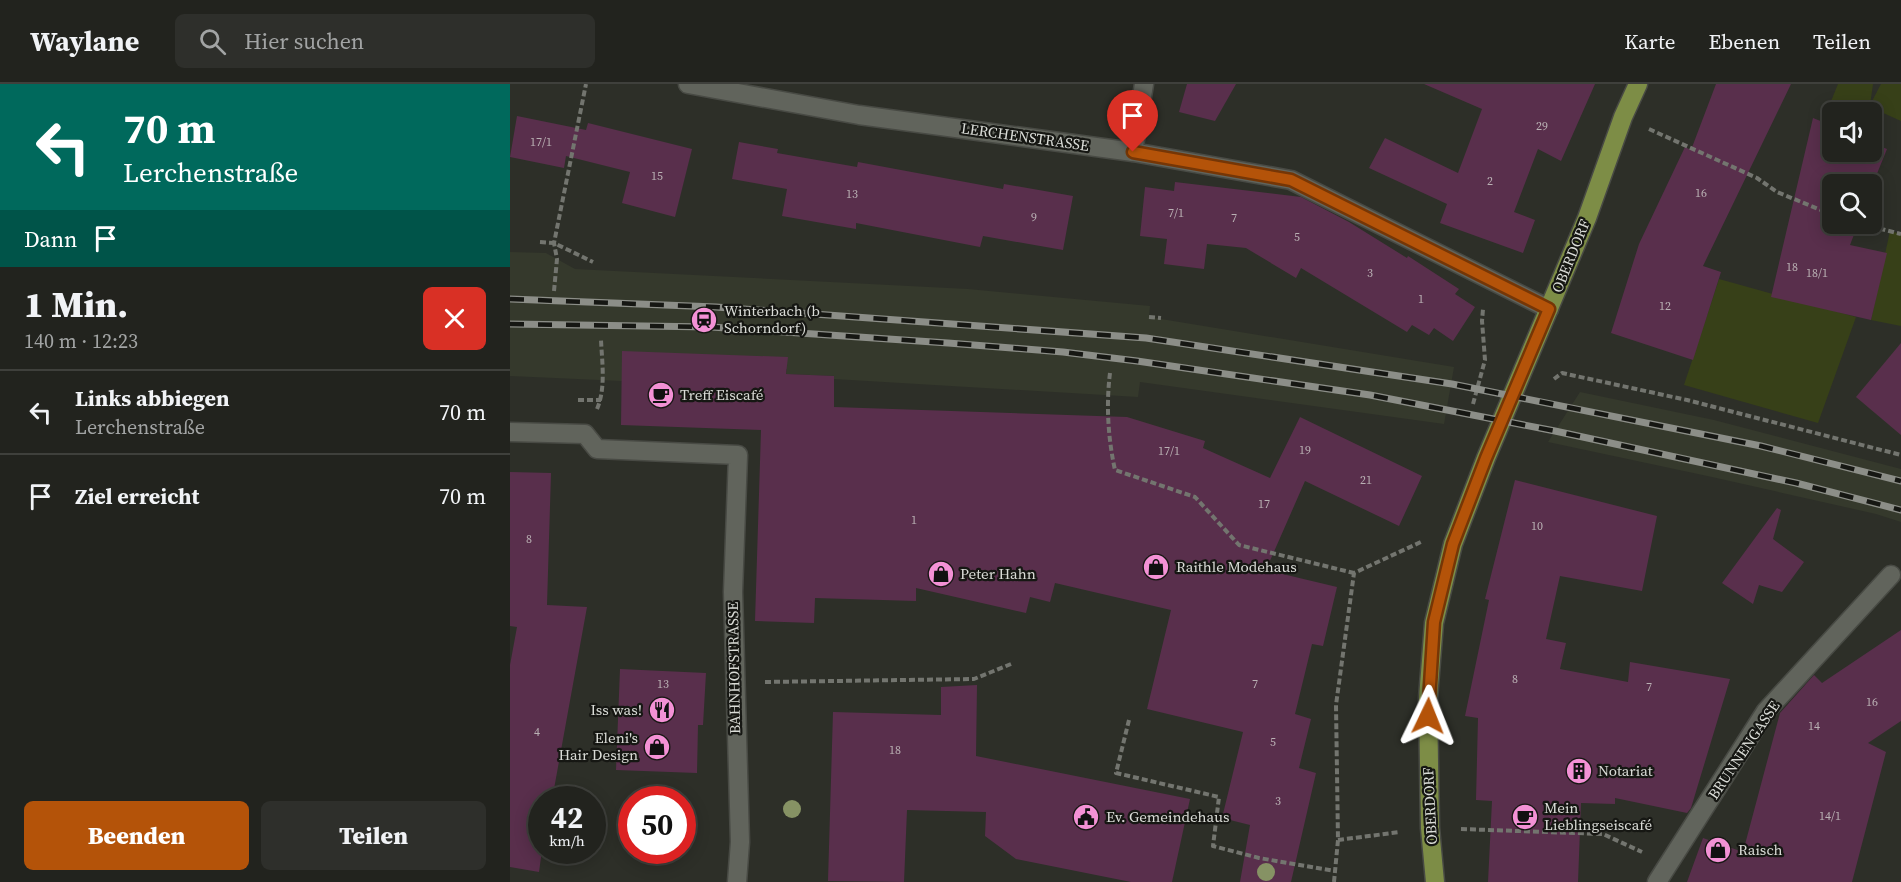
<!DOCTYPE html>
<html lang="de">
<meta charset="utf-8">
<style>
:root{--surface:#22231e;--page:#2e2f2b;--text:#f1f3f6;--muted:#a2a4a4;--line:#3f403c;--accent:#b45309}
body{margin:0;font-family:"Source Serif 4",serif;background:var(--page);color:var(--text);height:100vh;display:flex;flex-direction:column;font-size:22px;white-space:nowrap}
*{box-sizing:border-box;margin:0}
p{font-size:20px;color:var(--muted)}
.icon{flex:none;width:33px;height:33px;fill:none;stroke:currentColor;stroke-width:2;stroke-linecap:round;stroke-linejoin:round}
.map{position:relative;flex:1;overflow:hidden}
.details{display:flex;flex-direction:column;background:var(--surface);width:510px}
.details>*{flex:none}
.guide{background:#00695c;color:#fff;overflow:hidden}
.fabs{position:absolute;left:1312px;top:18px;display:grid;gap:12px}
.fabs a{display:grid;place-items:center;width:60px;height:60px;border-radius:9px;background:var(--surface);box-shadow:0 3px 15px #0003,0 0 0 2px var(--line);font-size:30px}
.speed{position:absolute;left:18px;top:702px;display:flex;gap:12px;font-size:30px;font-weight:700;text-align:center}
.speed>*{display:grid;place-content:center;width:78px;height:78px;border-radius:50%;background:var(--surface);box-shadow:0 3px 15px #0003,0 0 0 2px var(--line);line-height:1}
.speed small{font-size:15px;font-weight:400}
.speed .limit{border:9px solid #d22;background:#fff;color:#111}
.pin{position:absolute;display:grid;place-items:center;width:51px;height:51px;color:#fff;margin:-62px -26px;border-radius:50% 50% 50% 0;rotate:-45deg;box-shadow:0 0 6px #0007}
.pin .icon{rotate:45deg}
.me{position:absolute;width:66px;margin:-33px;rotate:2deg;stroke-linejoin:round;filter:drop-shadow(0 0 4px #0008)}
.turn{display:flex;align-items:center;gap:21px;height:126px;padding:0 24px;font-size:27px}
.turn .icon{width:78px;height:78px;stroke-width:2.5}
.turn b{display:block;font-size:42px;line-height:51px}
.then{display:flex;align-items:center;height:57px;padding:0 24px;background:#0003;gap:12px;font-size:22px}
.round{display:grid;place-items:center;flex:none;width:63px;height:63px;border-radius:9px;background:var(--page)}
.headline{display:flex;align-items:center;justify-content:space-between;height:102px;padding:0 24px}
h1{font-size:36px;font-weight:800;line-height:45px}
.action{display:flex;gap:12px;margin-top:auto;padding:12px 24px}
.action a{flex:1;height:69px;border-radius:9px;background:var(--accent);color:#fff;font-size:24px;font-weight:800;line-height:69px;text-align:center}
.action a+a{background:var(--page);color:var(--text)}
ul{padding:0;list-style:none}
li{display:flex;align-items:center;gap:18px;height:84px;padding:0 24px;border-top:2px solid var(--line)}
li div{flex:1}
li b{display:block;font-size:22px}
li em{font-style:normal}
header{display:flex;align-items:center;gap:36px;box-sizing:border-box;height:84px;padding:0 30px;background:var(--surface);border-bottom:2px solid var(--line)}
header strong{font-size:28px}
nav{display:flex;gap:33px;margin-inline-start:auto;font-size:21px}
.search{width:420px;height:54px;background:var(--page);display:flex;align-items:center;gap:15px;box-sizing:border-box;padding:0 21px;border-radius:9px;color:var(--muted);font-size:22px}
main{display:flex;flex:1;min-height:0}
.map>svg:first-child{display:block}
</style>
<header>
<strong>Waylane</strong>
<div class="search"><svg class="icon" aria-label="search" viewBox="0 0 24 24"><circle cx="10" cy="10" r="6"/><path d="M15 15l6 6"/></svg>Hier suchen</div>
<nav><a>Karte</a><a>Ebenen</a><a>Teilen</a></nav>
</header>
<main>
<section class="details">
<div class="guide">
<div class="turn"><svg class="icon" aria-label="left" viewBox="0 0 24 24"><path d="M17 20v-9H6M10 6l-5 5 5 5"/></svg><div><b>70 m</b>Lerchenstraße</div></div>
<div class="then">Dann<svg class="icon" aria-label="arrive" viewBox="0 0 24 24"><path d="M6 21V4h12l-3 4 3 4H6"/></svg></div>
</div>
<div class="headline"><div><h1>1 Min.</h1><p>140 m · 12:23</p></div><a class="round" style="background:#d93025;color:#fff"><svg class="icon" aria-label="close" viewBox="0 0 24 24"><path d="M6 6l12 12M18 6L6 18"/></svg></a></div>
<ul>
<li><svg class="icon" aria-label="left" viewBox="0 0 24 24"><path d="M17 20v-9H6M10 6l-5 5 5 5"/></svg><div><b>Links abbiegen</b><p>Lerchenstraße</p></div><em>70 m</em></li>
<li><svg class="icon" aria-label="arrive" viewBox="0 0 24 24"><path d="M6 21V4h12l-3 4 3 4H6"/></svg><div><b>Ziel erreicht</b></div><em>70 m</em></li>
</ul>
<div class="action"><a>Beenden</a><a>Teilen</a></div>
</section>
<div class="map">
<svg width="1391" height="798" viewBox="0 0 1391 798">
<rect width="100%" height="100%" fill="#2d2f28"/>
<g fill="#35392c">
<polygon points="0,168 36,169 65,185 458,205 640,222 639,233 944,283 934,340 630,298 628,313 324,295 324,292 276,290 277,285 112,297 0,292"/>
<polygon points="1070,308 1204,336 1391,385 1391,438 1366,430 1202,393 1038,358"/>
</g>
<g fill="#374018">
<polygon points="1328,0 1363,0 1360,21 1371,0 1391,0 1391,37 1360,23 1358,28 1323,28 1323,62 1305,57"/>
<polygon points="1380,147 1391,150 1391,242 1361,236"/>
<polygon points="1209,195 1346,233 1308,339 1174,301"/>
</g>
<g fill="#592f4c">
<polygon points="677,0 726,0 705,37 669,28"/>
<polygon points="914,0 1085,0 1051,77 1028,65 1004,128 1025,136 1013,169 930,139 937,120 859,84 875,54 948,89 972,25"/>
<polygon points="1206,0 1281,0 1193,182 1211,188 1183,276 1101,249 1129,160 1175,63 1181,66"/>
<polygon points="7,32 76,46 78,39 182,65 165,133 112,119 120,88 56,72 54,84 0,73"/>
<polygon points="1303,34 1323,42 1323,68 1362,68 1362,59 1377,65 1362,102 1362,100 1323,100 1323,140 1348,140 1340,161 1377,169 1361,236 1261,213"/>
<polygon points="229,58 268,65 267,69 347,83 348,78 493,105 494,100 563,112 553,166 473,152 470,163 346,139 346,145 272,132 277,105 222,95"/>
<polygon points="665,98 791,113 839,138 897,174 898,172 949,205 945,210 965,223 943,257 924,244 919,251 902,241 897,248 791,184 786,194 736,164 697,160 694,185 654,180 657,155 630,152 635,103 664,107"/>
<polygon points="1391,259 1391,351 1346,313"/>
<polygon points="112,267 278,273 276,290 324,292 324,323 617,333 695,357 693,364 760,394 790,333 912,392 889,442 795,397 756,486 827,503 813,562 802,560 785,630 801,635 789,684 806,689 781,798 730,798 740,741 712,734 733,648 637,625 661,526 545,499 540,518 520,513 516,529 406,504 406,517 305,514 304,539 245,537 251,346 111,341"/>
<polygon points="0,388 41,389 37,521 77,523 42,716 32,716 32,766 29,788 0,783 0,581 7,543 0,542"/>
<polygon points="1005,396 1147,432 1132,507 1050,492 1036,555 1056,559 1050,585 1118,598 1120,578 1220,595 1181,724 1177,729 1105,714 1105,720 1071,719 1068,798 978,798 982,717 966,716 968,634 955,632 979,516 975,515"/>
<polygon points="1267,424 1271,426 1263,455 1294,478 1272,508 1249,501 1243,520 1212,499"/>
<polygon points="1391,546 1391,637 1358,659 1376,668 1342,798 1177,798 1193,754 1233,768 1270,629 1304,591 1312,599"/>
<polygon points="110,585 196,589 193,641 188,641 187,689 106,686"/>
<polygon points="467,601 466,672 680,715 662,798 621,798 506,775 475,752 476,728 397,726 394,798 318,797 323,628 431,631 431,603"/>
</g>
<g fill="none" stroke-linecap="round" stroke-linejoin="round">
<g stroke="#484a44" stroke-width="21">
<g id="minor">
<polyline points="178,0 349,31 623,68 781,96 1039,225"/>
<polyline points="623,68 634,0"/>
<polyline points="0,348 75,350 87,365 228,371 223,508 230,758 227,798"/>
<polyline points="1147,798 1256,627 1381,491"/>
</g>
</g>
<g stroke="#484a44" stroke-width="21">
<polyline id="major" points="925,798 920,744 918,614 924,539 943,460 976,374 1077,134 1113,33 1128,0"/>
</g>
<g stroke="#73756f" stroke-width="4" stroke-dasharray="6 3" stroke-linecap="butt">
<polyline points="1139,45 1247,94 1267,108 1323,131"/>
<polyline points="1352,140 1391,150"/>
<polyline points="30,158 44,159 83,178"/>
<polyline points="44,207 47,175 44,159 76,0"/>
<polyline points="639,233 651,234"/>
<path d="M 600,289 C 596,321 598,354 605,386 L 685,413 L 729,461 L 844,489"/>
<polyline points="1044,295 1052,289 1177,316 1391,371"/>
<polyline points="68,316 91,316"/>
<polyline points="963,320 975,276 972,237 973,225"/>
<path d="M 87,325 C 96,304 92,278 91,256"/>
<polyline points="255,598 464,595 501,580"/>
<polyline points="619,636 606,689 709,713 703,762 749,774 825,787"/>
<polyline points="951,745 1093,750 1132,768"/>
<polyline points="828,756 890,748"/>
<polyline points="824,798 828,756 826,621 844,489 913,457"/>
</g>
<use href="#minor" stroke="#61645c" stroke-width="18"/>
<use href="#major" stroke="#7d8d46" stroke-width="18"/>
<g stroke="#8c8e88" stroke-width="7">
<g id="rail">
<polyline points="0,215 206,223 636,254 942,300 1251,362 1391,397"/>
<polyline points="0,240 201,243 438,259 553,268 627,277 860,311 1045,347 1286,399 1391,426"/>
</g>
</g>
<use href="#rail" stroke="#161713" stroke-width="4.5" stroke-dasharray="14" stroke-linecap="butt"/>
</g>
<g fill="#869264">
<circle cx="282" cy="725" r="9"/>
<circle cx="756" cy="788" r="9"/>
</g>
<g fill="none" stroke-linecap="round" stroke-linejoin="round">
<g stroke="#753606" stroke-width="15">
<polyline id="route" points="623,68 781,96 1039,225 976,374 943,460 924,538 918,632"/>
</g>
<use href="#route" stroke="#b45309" stroke-width="10"/>
</g>
<defs>
<g id="station-disc" transform="scale(1.35)"><circle r="9.5" fill="#f391d5" stroke="#161713"/><path d="M-3-6H3Q5-6 5-4V2Q5 4 3 4L4.5 6H3L1.5 4h-3L-3 6H-4.5L-3 4Q-5 4-5 2V-4Q-5-6-3-6ZM-3.5-4v3h7v-3ZM-3.5 1v1.5H-2V1ZM2 1v1.5H3.5V1Z" fill="#111"/></g>
<g id="cafe-disc" transform="scale(1.35)"><circle r="9.5" fill="#f391d5" stroke="#161713"/><path d="M-5.5-4.5H6V0H3Q3 3.5 0 3.5H-2.5Q-5.5 3.5-5.5 0ZM3-3.2v2h1.7v-2ZM-6 4.5H4V6H-6Z" fill="#111"/></g>
<g id="shop-disc" transform="scale(1.35)"><circle r="9.5" fill="#f391d5" stroke="#161713"/><path d="M-5-2.5h2.3a2.7 3.5 0 0 1 5.4 0H5L5.5 6h-11ZM-1.5-2.5h3a1.5 2.3 0 0 0-3 0Z" fill="#111"/></g>
<g id="restaurant-disc" transform="scale(1.35)"><circle r="9.5" fill="#f391d5" stroke="#161713"/><path d="M-5-6h1v4h1v-4h1v4h1v-4h1v5L-1.5 .5V6h-2V.5L-5-1ZM5-6V6H3V1.5H1.5Q1.5-4 5-6Z" fill="#111"/></g>
<g id="building-disc" transform="scale(1.35)"><circle r="9.5" fill="#f391d5" stroke="#161713"/><path d="M-4-6H4V6H1V3H-1V6H-4ZM-2.5-4.3h1.7v1.8h-1.7ZM.8-4.3h1.7v1.8H.8ZM-2.5-1h1.7V.8h-1.7ZM.8-1h1.7V.8H.8Z" fill="#111"/></g>
<g id="civic-disc" transform="scale(1.35)"><circle r="9.5" fill="#f391d5" stroke="#161713"/><path d="M-.6-6.5H3V-4.5H.6V-3L4-1V1h2V6H-6V1h2V-1L-.6-3ZM-1.2 2.5V6h2.4V2.5Z" fill="#111"/></g>
</defs>
<g fill-rule="evenodd">
<use href="#station-disc" x="194" y="236"/>
<use href="#cafe-disc" x="151" y="311"/>
<use href="#shop-disc" x="646" y="483"/>
<use href="#shop-disc" x="431" y="490"/>
<use href="#restaurant-disc" x="152" y="626"/>
<use href="#shop-disc" x="147" y="663"/>
<use href="#building-disc" x="1069" y="687"/>
<use href="#civic-disc" x="576" y="733"/>
<use href="#cafe-disc" x="1015" y="733"/>
<use href="#shop-disc" x="1208" y="766"/>
</g>
<g text-anchor="middle" stroke-width="4.5" stroke-linejoin="round" paint-order="stroke">
<g font-size="12" fill="#bab1b4">
<text x="1032" y="46">29</text>
<text x="31" y="62">17/1</text>
<text x="147" y="96">15</text>
<text x="980" y="101">2</text>
<text x="1191" y="113">16</text>
<text x="342" y="114">13</text>
<text x="666" y="133">7/1</text>
<text x="524" y="137">9</text>
<text x="724" y="138">7</text>
<text x="787" y="157">5</text>
<text x="1282" y="187">18</text>
<text x="860" y="193">3</text>
<text x="1307" y="193">18/1</text>
<text x="911" y="219">1</text>
<text x="1155" y="226">12</text>
<text x="795" y="370">19</text>
<text x="659" y="371">17/1</text>
<text x="856" y="400">21</text>
<text x="754" y="424">17</text>
<text x="404" y="440">1</text>
<text x="1027" y="446">10</text>
<text x="19" y="459">8</text>
<text x="1005" y="599">8</text>
<text x="153" y="604">13</text>
<text x="745" y="604">7</text>
<text x="1139" y="607">7</text>
<text x="1362" y="622">16</text>
<text x="1304" y="646">14</text>
<text x="27" y="652">4</text>
<text x="763" y="662">5</text>
<text x="385" y="670">18</text>
<text x="768" y="721">3</text>
<text x="1320" y="736">14/1</text>
</g>
<g font-size="15" fill="#dadcd7" stroke="#161713">
<text transform="translate(515 53) rotate(8)" y="5">LERCHENSTRASSE</text>
<text transform="translate(1061 172) rotate(-68)" y="5">OBERDORF</text>
<text transform="translate(224 584) rotate(-91)" y="5">BAHNHOFSTRASSE</text>
<text transform="translate(1234 666) rotate(-56)" y="5">BRUNNENGASSE</text>
<text transform="translate(920 722) rotate(-93)" y="5">OBERDORF</text>
</g>
<g font-size="15" fill="#dadcd7" stroke="#161713" text-anchor="start">
<text x="214" y="232">Winterbach (b<tspan x="214" dy="17">Schorndorf)</tspan></text>
<text x="170" y="316">Treff Eiscafé</text>
<text x="666" y="488">Raithle Modehaus</text>
<text x="450" y="495">Peter Hahn</text>
<text x="132" y="631" text-anchor="end">Iss was!</text>
<text x="128" y="659" text-anchor="end">Eleni's<tspan x="128" dy="17">Hair Design</tspan></text>
<text x="1088" y="692">Notariat</text>
<text x="1034" y="729">Mein<tspan x="1034" dy="17">Lieblingseiscafé</tspan></text>
<text x="596" y="738">Ev. Gemeindehaus</text>
<text x="1228" y="771">Raisch</text>
</g>
</g>
</svg>
<div class="fabs">
<a><svg class="icon" aria-label="sound" viewBox="0 0 24 24"><path d="M4 9h4l5-4v14l-5-4H4zM17 9q2 3 0 6"/></svg></a>
<a><svg class="icon" aria-label="search" viewBox="0 0 24 24"><circle cx="10" cy="10" r="6"/><path d="M15 15l6 6"/></svg></a>
</div>
<div class="speed"><div>42<small>km/h</small></div><div class="limit">50</div></div>
<div class="pin" style="left:623px;top:68px;background:#d93025"><svg class="icon" aria-label="arrive" viewBox="0 0 24 24"><path d="M6 21V4h12l-3 4 3 4H6"/></svg></div>
<svg class="me" style="left:918px;top:632px" viewBox="-20 -20 40 40"><path d="M0-17L14 15 0 8-14 15z" fill="#b45309" stroke="#fff" stroke-width="4"/></svg>
</div>
</main>
